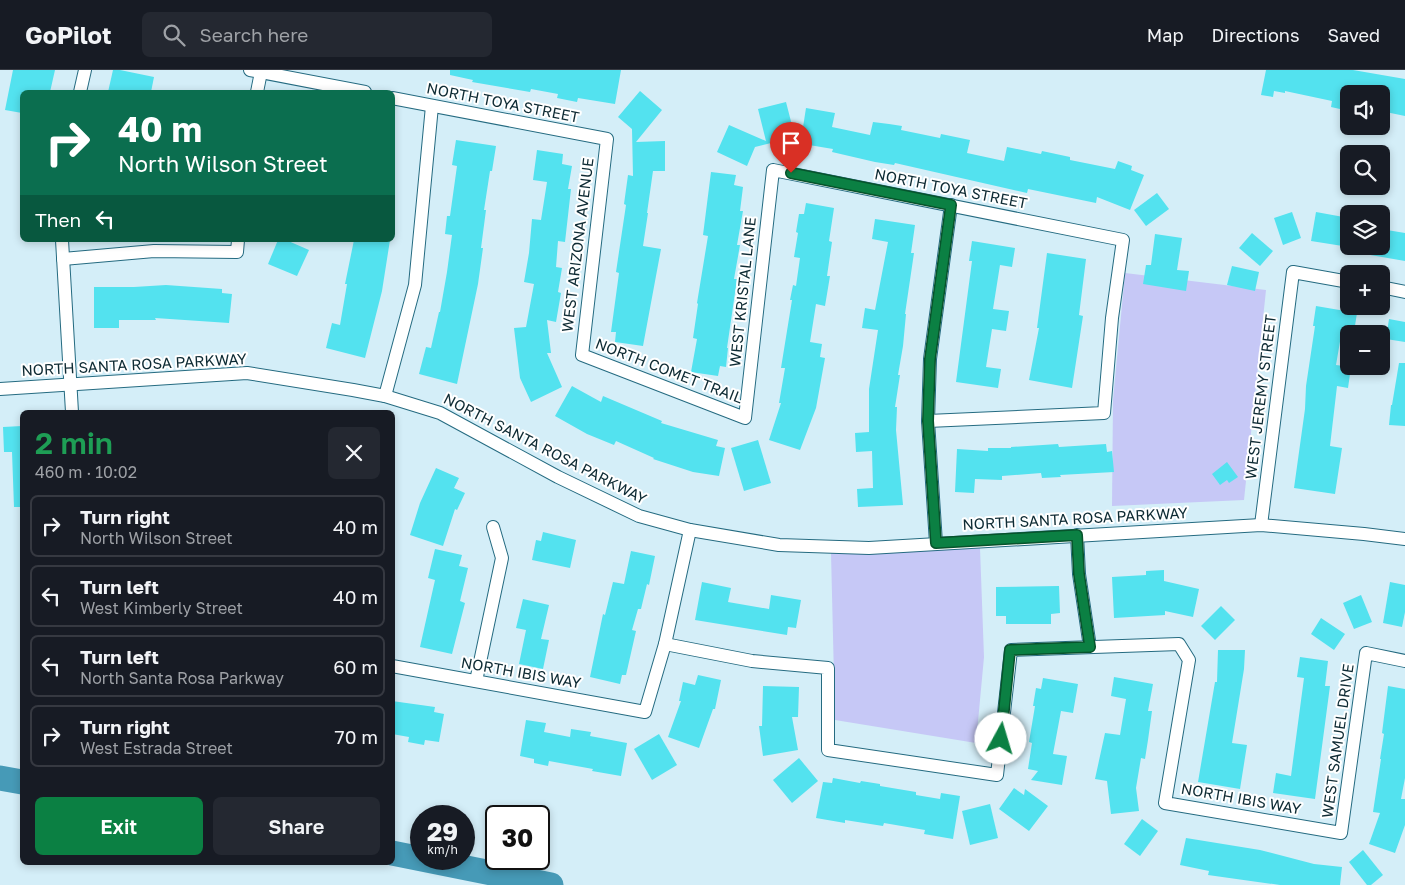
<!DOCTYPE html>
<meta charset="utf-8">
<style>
:root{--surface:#171b24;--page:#242831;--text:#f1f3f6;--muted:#9ea1a6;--line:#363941;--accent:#0b8043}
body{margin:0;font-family:"Golos Text",sans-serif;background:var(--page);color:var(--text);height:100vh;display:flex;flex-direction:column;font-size:19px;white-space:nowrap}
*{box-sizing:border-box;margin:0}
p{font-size:16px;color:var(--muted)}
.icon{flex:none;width:28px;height:28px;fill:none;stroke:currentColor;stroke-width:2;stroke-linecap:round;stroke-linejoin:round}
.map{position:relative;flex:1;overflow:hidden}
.sheet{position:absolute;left:20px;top:340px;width:375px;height:455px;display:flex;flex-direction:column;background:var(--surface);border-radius:8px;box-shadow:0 2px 8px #0003}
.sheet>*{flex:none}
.hud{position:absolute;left:20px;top:20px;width:375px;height:152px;border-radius:8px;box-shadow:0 2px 8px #0003;background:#0b6e4f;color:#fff;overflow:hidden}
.controls{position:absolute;left:1340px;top:15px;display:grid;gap:10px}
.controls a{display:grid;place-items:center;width:50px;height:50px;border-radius:8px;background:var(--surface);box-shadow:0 2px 8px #0003;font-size:25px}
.speed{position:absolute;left:410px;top:735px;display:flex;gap:10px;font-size:25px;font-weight:700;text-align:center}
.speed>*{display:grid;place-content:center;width:65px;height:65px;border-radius:50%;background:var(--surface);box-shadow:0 2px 8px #0003;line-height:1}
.speed small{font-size:12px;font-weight:400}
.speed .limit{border:2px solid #111;border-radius:8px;background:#fff;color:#111}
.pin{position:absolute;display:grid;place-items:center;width:42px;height:42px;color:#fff;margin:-51px -21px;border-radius:50% 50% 50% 0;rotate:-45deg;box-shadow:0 0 5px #0007}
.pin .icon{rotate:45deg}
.me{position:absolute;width:55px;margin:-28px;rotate:6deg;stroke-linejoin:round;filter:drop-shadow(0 0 4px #0008)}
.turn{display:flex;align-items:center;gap:18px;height:105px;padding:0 15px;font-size:22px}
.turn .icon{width:65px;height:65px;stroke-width:2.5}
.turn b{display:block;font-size:35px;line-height:42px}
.then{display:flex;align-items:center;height:48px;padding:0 15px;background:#0003;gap:10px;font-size:19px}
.round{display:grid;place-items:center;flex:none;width:52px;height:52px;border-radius:8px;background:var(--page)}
.overview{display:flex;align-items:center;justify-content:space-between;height:85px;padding:0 15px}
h1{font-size:30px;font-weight:600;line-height:38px;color:#1e9e55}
.primary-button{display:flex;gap:10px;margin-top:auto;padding:10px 15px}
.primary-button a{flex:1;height:58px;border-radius:8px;background:var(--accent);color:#fff;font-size:20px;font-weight:600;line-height:58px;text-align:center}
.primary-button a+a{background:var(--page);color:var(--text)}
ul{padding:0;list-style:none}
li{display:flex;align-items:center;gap:15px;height:62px;margin:0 10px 8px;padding:0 5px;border:2px solid var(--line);border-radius:8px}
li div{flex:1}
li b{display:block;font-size:19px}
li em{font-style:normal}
header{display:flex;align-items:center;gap:30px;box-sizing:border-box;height:70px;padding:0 25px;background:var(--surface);border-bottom:1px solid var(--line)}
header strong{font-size:24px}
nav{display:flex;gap:28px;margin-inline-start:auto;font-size:18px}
.search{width:350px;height:45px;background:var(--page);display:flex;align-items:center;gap:12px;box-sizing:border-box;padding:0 18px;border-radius:8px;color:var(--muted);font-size:19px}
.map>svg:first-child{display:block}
</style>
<header>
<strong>GoPilot</strong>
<div class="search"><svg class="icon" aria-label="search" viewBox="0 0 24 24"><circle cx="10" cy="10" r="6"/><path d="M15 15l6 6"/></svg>Search here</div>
<nav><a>Map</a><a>Directions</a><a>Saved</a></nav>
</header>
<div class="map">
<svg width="1405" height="815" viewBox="0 0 1405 815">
<rect width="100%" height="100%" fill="#d4eef8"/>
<g fill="#c6c8f6">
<polygon points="1125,203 1266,220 1244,430 1112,436 1113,330"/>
<polygon points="980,478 984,587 976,673 835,650 831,483"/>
</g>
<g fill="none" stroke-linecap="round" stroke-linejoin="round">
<g stroke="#469ab7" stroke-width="25">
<polyline points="0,708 22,712"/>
<polyline points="392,783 551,815"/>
</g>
</g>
<g fill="#53e2ef">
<polygon points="13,0 55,0 50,22 22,22 22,43 5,40"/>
<polygon points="113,0 120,0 154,7 151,22 108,22"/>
<polygon points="450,0 621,0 615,34 578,28 577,32 557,28 558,24 531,19 530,22 472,12 473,10 450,5"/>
<polygon points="1266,0 1353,0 1405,9 1405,46 1381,41 1381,24 1349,24 1349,41 1331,37 1332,31 1285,21 1285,23 1274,21 1273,27 1261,25"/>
<polygon points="640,21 662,40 636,72 665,71 665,101 653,101 647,143 648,143 643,176 661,179 643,276 615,272 616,262 611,262 619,203 616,202 626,135 624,134 628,105 633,106 632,59 618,47"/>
<polygon points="786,32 795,67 755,77 747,96 717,82 729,55 766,71 758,39"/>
<polygon points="806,38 835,43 832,57 870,65 873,52 889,54 902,56 901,60 940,68 941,64 970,70 967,83 1004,91 1007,77 1041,84 1042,81 1070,87 1070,90 1115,99 1118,91 1132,96 1131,100 1144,105 1130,140 1097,127 1096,133 1028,119 1027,123 895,93 894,95 875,92 832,82 833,79 809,75 809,71 801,70"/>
<polygon points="456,70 496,76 492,101 490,101 484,140 486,140 481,178 483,178 478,214 457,314 419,304 426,277 431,278 439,242 440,242 447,202 452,165 445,164 447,146 450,146 457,96 452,95"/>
<polygon points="537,80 563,84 562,94 572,96 568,119 571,119 565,172 558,171 556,197 562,198 558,222 561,223 556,252 547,250 551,283 547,283 562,317 531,332 520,308 514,258 526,257 534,214 524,212 529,183 532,149 541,150 547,112 533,110"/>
<polygon points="711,102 736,105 734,115 743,117 740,141 743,141 737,175 740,175 734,209 737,209 727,278 728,278 726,297 720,296 718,306 691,302 697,269 693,268 698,234 697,233 708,166 703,165"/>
<polygon points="1157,123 1169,139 1146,156 1134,140"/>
<polygon points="806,133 834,138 829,171 832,172 827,206 830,206 825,236 816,234 810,272 822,274 820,287 825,288 816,338 800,380 769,370 781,333 779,333 785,298 781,298 792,230 790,230 793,215 796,216 800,188 794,187 798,163 796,162 799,144 804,144"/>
<polygon points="1292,142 1301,168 1283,175 1274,148"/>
<polygon points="1316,142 1349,148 1349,177 1311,171"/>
<polygon points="875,149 915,155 911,183 914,183 905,244 906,244 903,276 898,305 900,305 895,337 897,337 896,360 903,435 858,437 857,419 873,418 872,381 856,382 855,363 869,362 869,319 878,260 862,258 865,238 875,240 888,172 872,169"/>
<polygon points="1381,159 1405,163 1405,191 1353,182 1354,176 1381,176"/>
<polygon points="1252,163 1273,181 1260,196 1239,178"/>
<polygon points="1155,164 1182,168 1177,200 1189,201 1186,221 1143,214 1146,195 1151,195"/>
<polygon points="278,170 286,170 309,180 297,206 268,194"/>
<polygon points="354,170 390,170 382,221 365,288 326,278 332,253 340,255 347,214 345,214"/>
<polygon points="972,171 1015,178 1012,197 1000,195 993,239 1009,241 1006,261 992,259 986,297 1001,299 998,318 956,312 972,191 969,191"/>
<polygon points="1047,183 1086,189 1079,245 1083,246 1072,318 1029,310 1039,258 1037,258"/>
<polygon points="1232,196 1259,202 1255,221 1227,215"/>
<polygon points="166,215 222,219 222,223 232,224 229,253 155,248 156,250 119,250 119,258 94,258 94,217 134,217"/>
<polygon points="1316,236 1357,243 1354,262 1342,260 1336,295 1351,297 1348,318 1337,316 1330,376 1342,378 1335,424 1294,418 1305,339 1306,316 1315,256 1313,256"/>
<polygon points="1389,249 1405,252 1405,272 1386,269"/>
<polygon points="1399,293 1405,293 1405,356 1389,355 1391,335 1392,335"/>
<polygon points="572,316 601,332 603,326 662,351 661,353 718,370 716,376 725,378 719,406 693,402 653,389 654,388 616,371 614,375 587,364 555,346"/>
<polygon points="22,356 22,437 14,437 12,382 4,382 3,357"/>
<polygon points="758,370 771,413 744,421 731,378"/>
<polygon points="1058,374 1059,377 1106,374 1107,382 1112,381 1114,402 1060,405 1061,407 1042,408 1041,403 1002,406 1002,410 975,409 974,423 955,422 957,379 988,381 988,378 1011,378 1011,377"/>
<polygon points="1227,392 1238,407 1229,413 1227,410 1220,415 1212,404"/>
<polygon points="436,398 459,408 454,418 465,423 457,440 455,439 443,476 410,465 420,433"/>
<polygon points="543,462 576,470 570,498 532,490 536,470 541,471"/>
<polygon points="435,479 462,485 459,496 468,498 460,531 465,533 452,584 420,577 435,510 428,508"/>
<polygon points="631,481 655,486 649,515 647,514 641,539 638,539 632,560 636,561 626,605 622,605 620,614 590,607 603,544 605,545 613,512 624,514"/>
<polygon points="1164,500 1164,511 1199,519 1193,547 1165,541 1165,545 1114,548 1112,507 1146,505 1146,501"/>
<polygon points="702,512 731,518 728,532 769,539 771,525 801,530 796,558 788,557 787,565 695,550"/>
<polygon points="1390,512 1405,515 1405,542 1402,557 1383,553"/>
<polygon points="1059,516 1060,543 1051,544 1051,554 1006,554 1006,546 996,546 996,517"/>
<polygon points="1361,525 1372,552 1354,559 1343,533"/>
<polygon points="523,529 549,535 541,569 549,570 543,599 519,594 526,560 516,558"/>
<polygon points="1221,536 1235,550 1215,570 1201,556"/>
<polygon points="1321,548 1345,564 1334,580 1311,564"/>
<polygon points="1218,580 1245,580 1244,599 1232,673 1247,675 1240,719 1198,712 1215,612 1217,612"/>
<polygon points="1300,587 1328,591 1325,616 1330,616 1315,729 1273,723 1276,703 1291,706 1304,608 1297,607"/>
<polygon points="698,605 721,610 715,639 713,639 699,678 668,667 681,631 679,631 683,612 695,615"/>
<polygon points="1114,607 1153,614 1148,641 1152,641 1148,670 1145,689 1141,688 1136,718 1139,741 1111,744 1107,711 1095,709 1105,663 1120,665 1126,629 1111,626"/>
<polygon points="1043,608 1078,614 1073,643 1061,641 1053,684 1067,686 1062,715 1031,710 1038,701 1028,699 1032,673 1029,672 1035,636 1033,636 1036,618 1041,619"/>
<polygon points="763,616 799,617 798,647 792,647 798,680 763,686 759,656 762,656"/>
<polygon points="1388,616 1405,619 1405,708 1401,729 1405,729 1405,755 1395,783 1369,774 1380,743 1373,742 1381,689 1380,689 1384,664 1382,663"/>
<polygon points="392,631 435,637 434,642 444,644 439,672 425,670 424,675 408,672 409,667 392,664"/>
<polygon points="526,650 546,653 544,662 570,667 571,659 591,662 590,666 627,673 621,706 592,701 593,699 549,691 548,696 534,693 534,689 520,686"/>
<polygon points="659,664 677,695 652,710 634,679"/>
<polygon points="799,688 818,711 792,733 773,710"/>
<polygon points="833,708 860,713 861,711 880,714 880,716 916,722 916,725 940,729 941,723 960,726 953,769 924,764 925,760 884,753 883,756 845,750 845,753 816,748 823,712 832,713"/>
<polygon points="1014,718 1024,725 1025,719 1048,736 1029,761 999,739"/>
<polygon points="990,734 998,768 970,775 962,741"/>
<polygon points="1142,749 1158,761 1140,786 1124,774"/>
<polygon points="1186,768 1260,780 1314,794 1342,797 1340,815 1280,815 1208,805 1209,801 1180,795"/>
<polygon points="1363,780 1383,805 1371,815 1367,815 1349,792"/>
</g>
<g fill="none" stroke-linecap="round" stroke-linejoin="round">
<g stroke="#256b81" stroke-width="14">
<g id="street">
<polyline points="250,0 365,22"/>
<polyline points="80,22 85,0"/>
<polyline points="257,22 261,2"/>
<polyline points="392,28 607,69 582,285 745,348 773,100 1123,170 1112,248 1104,343 928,351"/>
<polyline points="62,170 72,342"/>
<polyline points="63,189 154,181 237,182 238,170"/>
<polyline points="1381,217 1405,222"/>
<polyline points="0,319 247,303 353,320 385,326 440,343 558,407 639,446 690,460 779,475 869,478 1261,455 1364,464 1405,469"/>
<polyline points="385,326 415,215 432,36"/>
<polyline points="1261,455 1293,202 1349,212"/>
<polyline points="1077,465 1079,504 1090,577"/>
<polyline points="936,473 928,351 930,289 951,135"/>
<polyline points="665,574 752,591 828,598 828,680 997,705 1011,580 1179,574 1189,590 1165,733 1341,763 1366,583 1405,591"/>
<polyline points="392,596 645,642 665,574 690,460"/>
<polyline points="476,611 502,488 493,457"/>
</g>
</g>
<use href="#street" stroke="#fff" stroke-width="12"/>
</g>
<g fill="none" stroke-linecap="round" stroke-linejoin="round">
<g stroke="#07532c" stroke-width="12">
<polyline id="route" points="791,103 951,135 930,289 928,351 936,473 1077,465 1079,504 1090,577 1010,580 1001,669"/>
</g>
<use href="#route" stroke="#0b8043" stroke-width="9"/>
</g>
<g text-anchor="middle" stroke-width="4" stroke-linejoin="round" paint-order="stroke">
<g font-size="15" fill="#0e2b34" stroke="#fff">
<text transform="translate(503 33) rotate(11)" y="5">NORTH TOYA STREET</text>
<text transform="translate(951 119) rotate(11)" y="5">NORTH TOYA STREET</text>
<text transform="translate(578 175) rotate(-83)" y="5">WEST ARIZONA AVENUE</text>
<text transform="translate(743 222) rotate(-84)" y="5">WEST KRISTAL LANE</text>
<text transform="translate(134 295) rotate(-3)" y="5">NORTH SANTA ROSA PARKWAY</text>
<text transform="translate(669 301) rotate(21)" y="5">NORTH COMET TRAIL</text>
<text transform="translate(1261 327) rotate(-83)" y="5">WEST JEREMY STREET</text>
<text transform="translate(545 379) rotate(27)" y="5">NORTH SANTA ROSA PARKWAY</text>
<text transform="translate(1075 449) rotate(-3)" y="5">NORTH SANTA ROSA PARKWAY</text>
<text transform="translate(521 603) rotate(10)" y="5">NORTH IBIS WAY</text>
<text transform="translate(1338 671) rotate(-82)" y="5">WEST SAMUEL DRIVE</text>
<text transform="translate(1241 729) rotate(10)" y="5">NORTH IBIS WAY</text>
</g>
</g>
</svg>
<div class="controls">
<a><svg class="icon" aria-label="sound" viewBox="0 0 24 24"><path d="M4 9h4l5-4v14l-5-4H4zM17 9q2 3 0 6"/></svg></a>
<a><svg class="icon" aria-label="search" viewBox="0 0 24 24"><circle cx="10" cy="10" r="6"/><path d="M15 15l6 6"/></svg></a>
<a><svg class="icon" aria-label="layers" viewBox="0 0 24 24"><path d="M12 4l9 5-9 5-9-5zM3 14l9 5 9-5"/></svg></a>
<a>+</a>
<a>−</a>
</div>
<div class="speed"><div>29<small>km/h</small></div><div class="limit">30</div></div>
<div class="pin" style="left:791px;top:103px;background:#d93025"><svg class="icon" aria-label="arrive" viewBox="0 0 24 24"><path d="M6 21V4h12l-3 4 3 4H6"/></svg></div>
<svg class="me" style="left:1001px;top:669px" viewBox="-20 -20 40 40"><circle r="19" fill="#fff"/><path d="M0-13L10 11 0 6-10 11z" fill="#0b8043"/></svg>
<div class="hud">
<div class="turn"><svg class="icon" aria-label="right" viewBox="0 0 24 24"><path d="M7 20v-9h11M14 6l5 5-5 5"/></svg><div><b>40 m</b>North Wilson Street</div></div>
<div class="then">Then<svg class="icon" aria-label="left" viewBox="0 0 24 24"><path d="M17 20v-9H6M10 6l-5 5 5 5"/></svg></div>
</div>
<section class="sheet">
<div class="overview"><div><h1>2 min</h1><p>460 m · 10:02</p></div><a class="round"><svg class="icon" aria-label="close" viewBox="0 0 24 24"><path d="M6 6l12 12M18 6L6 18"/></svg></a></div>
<ul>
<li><svg class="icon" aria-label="right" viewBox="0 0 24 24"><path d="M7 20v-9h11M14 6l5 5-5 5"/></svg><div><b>Turn right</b><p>North Wilson Street</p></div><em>40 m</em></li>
<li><svg class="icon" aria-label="left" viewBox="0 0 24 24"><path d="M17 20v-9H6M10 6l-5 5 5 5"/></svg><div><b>Turn left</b><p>West Kimberly Street</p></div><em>40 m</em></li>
<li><svg class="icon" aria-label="left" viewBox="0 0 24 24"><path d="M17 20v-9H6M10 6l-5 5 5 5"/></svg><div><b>Turn left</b><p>North Santa Rosa Parkway</p></div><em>60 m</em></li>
<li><svg class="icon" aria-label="right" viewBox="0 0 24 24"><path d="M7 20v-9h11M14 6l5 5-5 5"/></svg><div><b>Turn right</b><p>West Estrada Street</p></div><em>70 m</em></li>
</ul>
<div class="primary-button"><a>Exit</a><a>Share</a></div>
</section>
</div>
